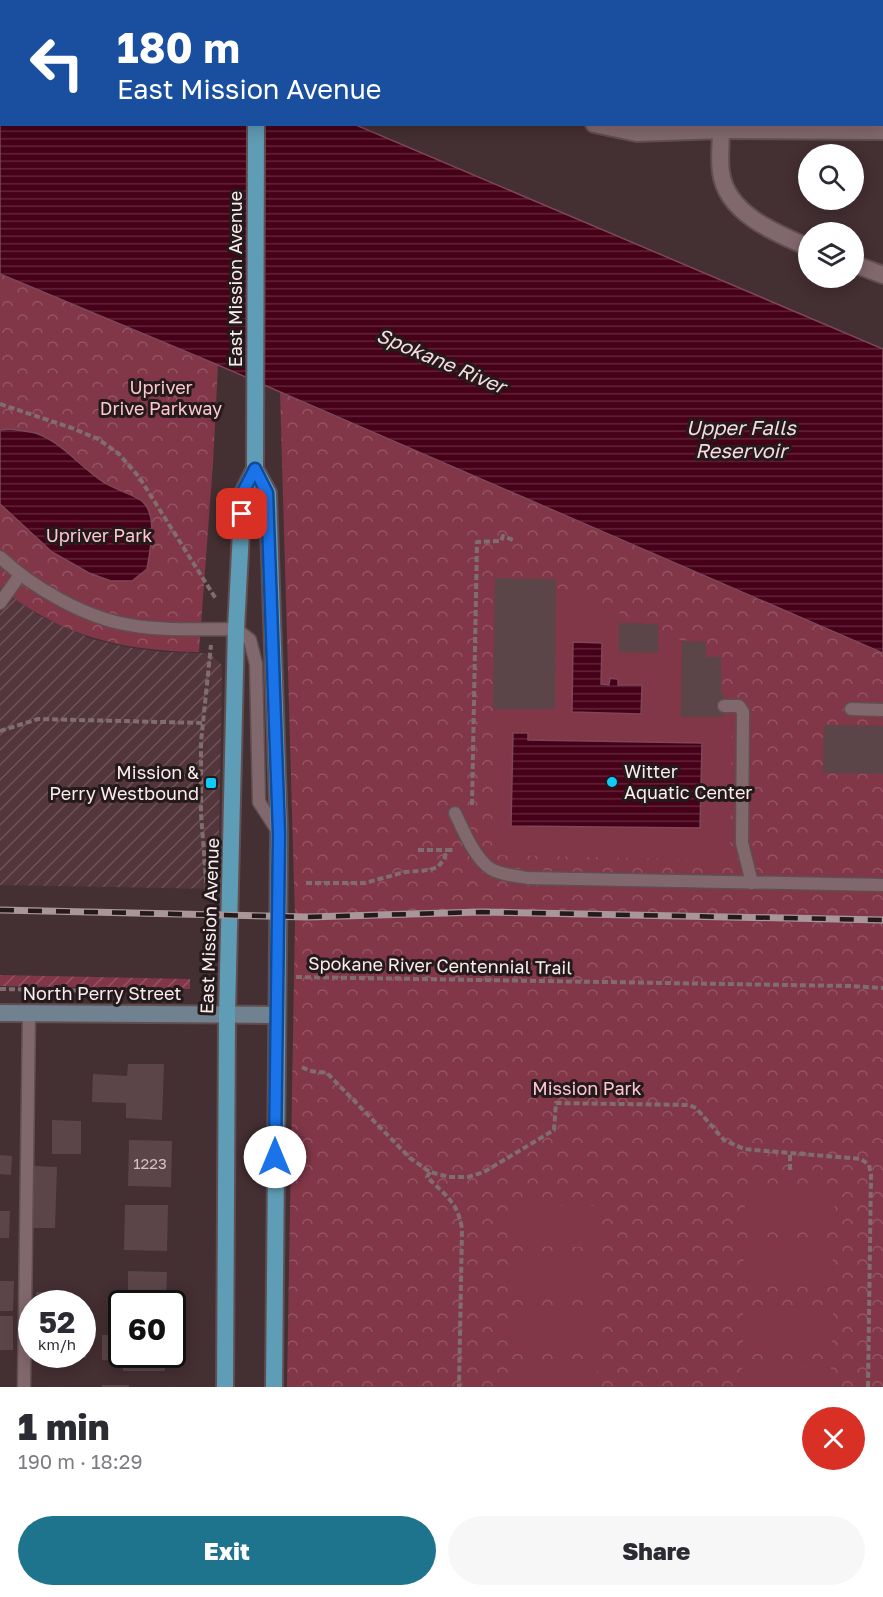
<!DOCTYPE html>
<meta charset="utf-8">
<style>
:root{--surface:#fff;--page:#f7f7f7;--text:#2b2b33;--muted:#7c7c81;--accent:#1e738d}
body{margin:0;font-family:"Golos Text",sans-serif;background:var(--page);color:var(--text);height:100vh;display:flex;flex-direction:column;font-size:22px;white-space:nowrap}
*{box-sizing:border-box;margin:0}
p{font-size:20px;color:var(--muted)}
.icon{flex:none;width:33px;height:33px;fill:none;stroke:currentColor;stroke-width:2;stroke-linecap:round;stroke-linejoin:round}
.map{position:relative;height:1387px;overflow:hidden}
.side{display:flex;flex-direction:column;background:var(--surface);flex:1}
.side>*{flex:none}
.hud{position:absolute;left:0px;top:0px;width:884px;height:126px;box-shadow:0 3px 15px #0003;background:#1a4fa0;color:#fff;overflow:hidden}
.tools{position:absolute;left:798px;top:144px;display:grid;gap:12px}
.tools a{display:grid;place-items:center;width:66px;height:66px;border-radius:50%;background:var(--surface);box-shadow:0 3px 15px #0003;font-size:30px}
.speed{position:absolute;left:18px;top:1290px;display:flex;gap:12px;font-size:30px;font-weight:700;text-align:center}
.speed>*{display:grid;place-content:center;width:78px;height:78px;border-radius:50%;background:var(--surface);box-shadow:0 3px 15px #0003;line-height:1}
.speed small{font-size:15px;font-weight:400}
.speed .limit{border:3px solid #111;border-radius:9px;background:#fff;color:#111}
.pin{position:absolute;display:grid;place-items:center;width:51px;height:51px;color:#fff;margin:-26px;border-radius:12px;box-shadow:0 3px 9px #0006}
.me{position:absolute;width:66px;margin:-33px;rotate:0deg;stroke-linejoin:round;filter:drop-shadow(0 0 4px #0008)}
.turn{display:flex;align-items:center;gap:21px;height:126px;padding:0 18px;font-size:27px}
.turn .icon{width:78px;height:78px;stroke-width:2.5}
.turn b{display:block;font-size:42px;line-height:51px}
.round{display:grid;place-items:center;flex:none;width:63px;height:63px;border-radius:32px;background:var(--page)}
.head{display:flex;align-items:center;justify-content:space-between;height:102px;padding:0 18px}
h1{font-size:36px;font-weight:800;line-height:45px}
.button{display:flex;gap:12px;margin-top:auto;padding:12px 18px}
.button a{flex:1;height:69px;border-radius:36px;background:var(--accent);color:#fff;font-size:24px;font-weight:800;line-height:69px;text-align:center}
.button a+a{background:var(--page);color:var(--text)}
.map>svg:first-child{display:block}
</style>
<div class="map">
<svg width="883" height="1387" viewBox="0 0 883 1387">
<defs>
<pattern id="industrial-furrows" width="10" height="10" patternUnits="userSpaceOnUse" patternTransform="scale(1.5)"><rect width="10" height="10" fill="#53363b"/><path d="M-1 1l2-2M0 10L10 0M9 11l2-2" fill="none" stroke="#6d5358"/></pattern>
<pattern id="park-crowns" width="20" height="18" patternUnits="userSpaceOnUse" patternTransform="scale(1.5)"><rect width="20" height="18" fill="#813748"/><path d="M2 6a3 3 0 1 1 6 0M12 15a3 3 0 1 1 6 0" fill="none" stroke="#945463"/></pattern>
<pattern id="garden-furrows" width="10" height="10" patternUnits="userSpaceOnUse" patternTransform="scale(1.5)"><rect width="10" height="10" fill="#813748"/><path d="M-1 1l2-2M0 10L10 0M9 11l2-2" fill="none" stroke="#945463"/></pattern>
<pattern id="water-rules" width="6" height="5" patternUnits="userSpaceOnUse" patternTransform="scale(1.5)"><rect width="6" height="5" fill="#460018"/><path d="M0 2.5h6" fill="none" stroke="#62253a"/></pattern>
</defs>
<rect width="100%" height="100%" fill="#442f32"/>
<polygon fill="url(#industrial-furrows)" points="0,588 38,615 92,639 126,647 162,652 206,653 211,655 221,664 222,669 218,889 0,885"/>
<g fill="url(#park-crowns)">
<path d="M 0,274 L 218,365 L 213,463 L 199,652 C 122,651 61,636 0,588 Z"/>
<polygon points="280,391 883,653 883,1387 287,1387 295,918"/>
</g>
<polygon fill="url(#garden-furrows)" points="0,975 190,979 190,989 0,986"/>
<g fill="#813748">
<polygon points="495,578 556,579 557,588 620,613 620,623 658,624 658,638 706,642 706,657 721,657 721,694 724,694 724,717 732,717 730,860 492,855"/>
<polygon points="745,1184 835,1186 834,1227 745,1225"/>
<polygon points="511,1205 601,1206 600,1247 511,1246"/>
<polygon points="744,1245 833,1246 832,1287 743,1286"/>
<polygon points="510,1256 600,1258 599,1299 510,1297"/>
<polygon points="743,1306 833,1307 832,1349 743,1347"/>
<polygon points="509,1307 599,1309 598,1350 508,1349"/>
<polygon points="508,1359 597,1360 597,1387 508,1387"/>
<polygon points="742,1366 831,1368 831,1387 742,1387"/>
</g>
<g fill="url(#water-rules)" stroke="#7c4758" stroke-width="1.5">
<polygon points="0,0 95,1 2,2 2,124 356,125 883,349 883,653 218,365 0,274"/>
<path d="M 11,429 C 19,431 30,431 38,434 C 63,443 82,469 105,483 C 114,489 137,496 143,502 C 158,516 150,551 147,569 L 132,581 L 111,581 L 89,573 L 52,552 L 0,504 L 0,430 Z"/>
<polygon points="573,642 602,643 601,684 609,685 610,678 618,679 618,685 642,685 641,714 572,712"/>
<polygon points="513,733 528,733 528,740 702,743 700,828 511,826"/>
</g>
<g fill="#5c4548">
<polygon points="495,578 556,579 555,709 493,709"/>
<polygon points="619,623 658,624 658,653 619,652"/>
<polygon points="682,641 706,642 706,657 721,657 721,694 724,694 724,717 681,717"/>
<polygon points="824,725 883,726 883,774 823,773"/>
<polygon points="128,1064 164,1064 162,1120 126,1118 126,1103 92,1102 93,1074 127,1076"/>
<polygon points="52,1120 81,1121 81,1154 52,1154"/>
<polygon points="129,1140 172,1141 171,1187 128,1186"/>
<polygon points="0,1155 12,1156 11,1175 0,1174"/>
<polygon points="34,1166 57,1167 55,1228 33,1228"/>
<polygon points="125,1205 168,1205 167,1251 124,1250"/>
<polygon points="0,1211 10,1211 9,1238 0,1238"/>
<polygon points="128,1271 167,1272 166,1304 128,1304"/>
<polygon points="0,1281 14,1281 13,1311 0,1311"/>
<polygon points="36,1292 63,1293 62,1304 36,1304"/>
<rect x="0" y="1316" width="13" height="34"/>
<polygon points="102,1335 122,1335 122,1354 165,1354 165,1371 123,1371 123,1361 102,1360"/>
<polygon points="82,1338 86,1338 86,1358 51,1357 51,1354 82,1354"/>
<rect x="102" y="1385" width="27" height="2"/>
</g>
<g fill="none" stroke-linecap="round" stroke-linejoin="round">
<g stroke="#604e51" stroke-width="15">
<g id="service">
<polyline points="490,2 490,0"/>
<path d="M 0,557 C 32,587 85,618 130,625 C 162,631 203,629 236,629 L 250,640 L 256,664 L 259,802 L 279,833"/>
<polyline points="0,603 20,575"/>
<polyline points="724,706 739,706 743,712 742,843 752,883"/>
<polyline points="851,709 883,710"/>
<path d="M 455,813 C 463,830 475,859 491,869 C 502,875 516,876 528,878 L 883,885"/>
<polyline points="24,1387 29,1013"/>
</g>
</g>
<g stroke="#604e51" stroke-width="20">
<g id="minor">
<polyline points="239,0 240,2"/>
<polyline points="313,0 316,2"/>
<polyline points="722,2 722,0"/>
<path d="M 594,124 L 637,133 L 721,130 C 721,144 719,159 721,172 C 726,213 775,233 808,247"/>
<polyline points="721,124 721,130 883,131"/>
<polyline points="854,264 883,275"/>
</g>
</g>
<g stroke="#604e51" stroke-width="20">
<polyline id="secondary" points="0,1013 276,1015"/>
</g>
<g stroke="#604e51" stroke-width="20">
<g id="primary">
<polyline points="256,0 256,2"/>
<polyline points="255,469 268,493 279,834 274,1387"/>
<polyline points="225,1387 227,1014 236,629 243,493 255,469 256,124"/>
</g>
</g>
<g stroke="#806d6f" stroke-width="4" stroke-dasharray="6 3" stroke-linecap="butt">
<polyline points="0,404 72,428 98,439 119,454 139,477 216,599"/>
<polyline points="0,731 38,719 203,723"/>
<polyline points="472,805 477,542 501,541 503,536 513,540"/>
<polyline points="418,850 447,850"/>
<polyline points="306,883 365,883 405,872 429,870 438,867 444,859 447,850 454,850"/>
<polyline points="207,892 201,814 201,742 211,645"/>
<polyline points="296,977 850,986 883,988"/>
<polyline points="0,989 98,991"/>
<polyline points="302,1067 310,1071 327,1073 410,1158 430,1172 449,1177 468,1177 484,1172 554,1130 556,1103 689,1105 696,1108 724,1140 744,1149 861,1159 869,1165 871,1174 868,1387"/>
<polyline points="790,1170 790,1154"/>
<path d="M 430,1172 L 427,1177 C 445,1195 458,1202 462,1229 L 459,1387"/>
</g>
<use href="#service" stroke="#81686c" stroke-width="12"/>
<use href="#minor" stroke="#81686c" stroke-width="16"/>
<use href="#secondary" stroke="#708290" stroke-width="16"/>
<use href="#primary" stroke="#5f9cb5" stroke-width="16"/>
<g stroke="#a89699" stroke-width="7">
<polyline id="rail" points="0,910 308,917 481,912 883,920"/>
</g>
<use href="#rail" stroke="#241a1c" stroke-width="4.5" stroke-dasharray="14" stroke-linecap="butt"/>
</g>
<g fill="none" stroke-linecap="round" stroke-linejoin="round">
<g stroke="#114b97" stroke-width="15">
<polyline id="route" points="242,514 243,492 255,469 267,493 279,834 275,1157"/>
</g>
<use href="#route" stroke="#1a73e8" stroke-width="10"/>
</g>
<g fill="#0fcafa" stroke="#241a1c" stroke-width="2">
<circle cx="612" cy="782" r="6"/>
<rect x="205" y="777" width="12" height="12" rx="3"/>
</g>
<g text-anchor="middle" stroke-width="6" stroke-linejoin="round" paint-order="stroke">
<g font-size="15" fill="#d3c2c4">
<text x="150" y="1169">1223</text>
</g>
<g font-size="18" fill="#fbecee" stroke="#241a1c">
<text transform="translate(236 279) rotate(-90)" y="6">East Mission Avenue</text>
<text transform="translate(210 926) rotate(-88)" y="6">East Mission Avenue</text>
<text transform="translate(440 966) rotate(1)" y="6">Spokane River Centennial Trail</text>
<text x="102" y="1000">North Perry Street</text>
</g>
<g font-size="18" fill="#fec7d0" stroke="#241a1c">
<text x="161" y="394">Upriver<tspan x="161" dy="21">Drive Parkway</tspan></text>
<text x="99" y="542">Upriver Park</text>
<text x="587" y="1095">Mission Park</text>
</g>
<g font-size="18" fill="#fbecee" stroke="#241a1c" text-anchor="start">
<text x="624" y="778">Witter<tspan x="624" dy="21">Aquatic Center</tspan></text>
<text x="199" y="779" text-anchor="end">Mission &amp;<tspan x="199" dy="21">Perry Westbound</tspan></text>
</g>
<g font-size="20" font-style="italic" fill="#f7dbdf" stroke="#241a1c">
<text transform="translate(441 361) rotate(23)" y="7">Spokane River</text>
<text x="741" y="435">Upper Falls<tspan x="741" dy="23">Reservoir</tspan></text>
</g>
</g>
</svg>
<div class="tools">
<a><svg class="icon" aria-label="search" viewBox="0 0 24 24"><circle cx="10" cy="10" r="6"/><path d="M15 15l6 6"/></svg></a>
<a><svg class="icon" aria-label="layers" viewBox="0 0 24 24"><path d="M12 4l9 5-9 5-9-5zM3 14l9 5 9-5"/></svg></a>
</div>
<div class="speed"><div>52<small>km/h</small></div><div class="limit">60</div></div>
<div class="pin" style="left:242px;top:514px;background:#d93025"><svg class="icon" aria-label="arrive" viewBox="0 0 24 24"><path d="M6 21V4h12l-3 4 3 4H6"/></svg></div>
<svg class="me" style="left:275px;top:1157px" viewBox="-20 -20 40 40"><circle r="19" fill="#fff"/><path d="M0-13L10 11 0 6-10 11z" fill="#1a73e8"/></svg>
<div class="hud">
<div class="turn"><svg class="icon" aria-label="left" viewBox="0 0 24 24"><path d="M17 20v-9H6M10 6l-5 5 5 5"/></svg><div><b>180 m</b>East Mission Avenue</div></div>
</div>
</div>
<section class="side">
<div class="head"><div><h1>1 min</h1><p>190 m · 18:29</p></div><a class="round" style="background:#d93025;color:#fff"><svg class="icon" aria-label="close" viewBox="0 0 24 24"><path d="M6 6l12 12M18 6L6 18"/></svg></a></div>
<div class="button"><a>Exit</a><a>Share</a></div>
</section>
